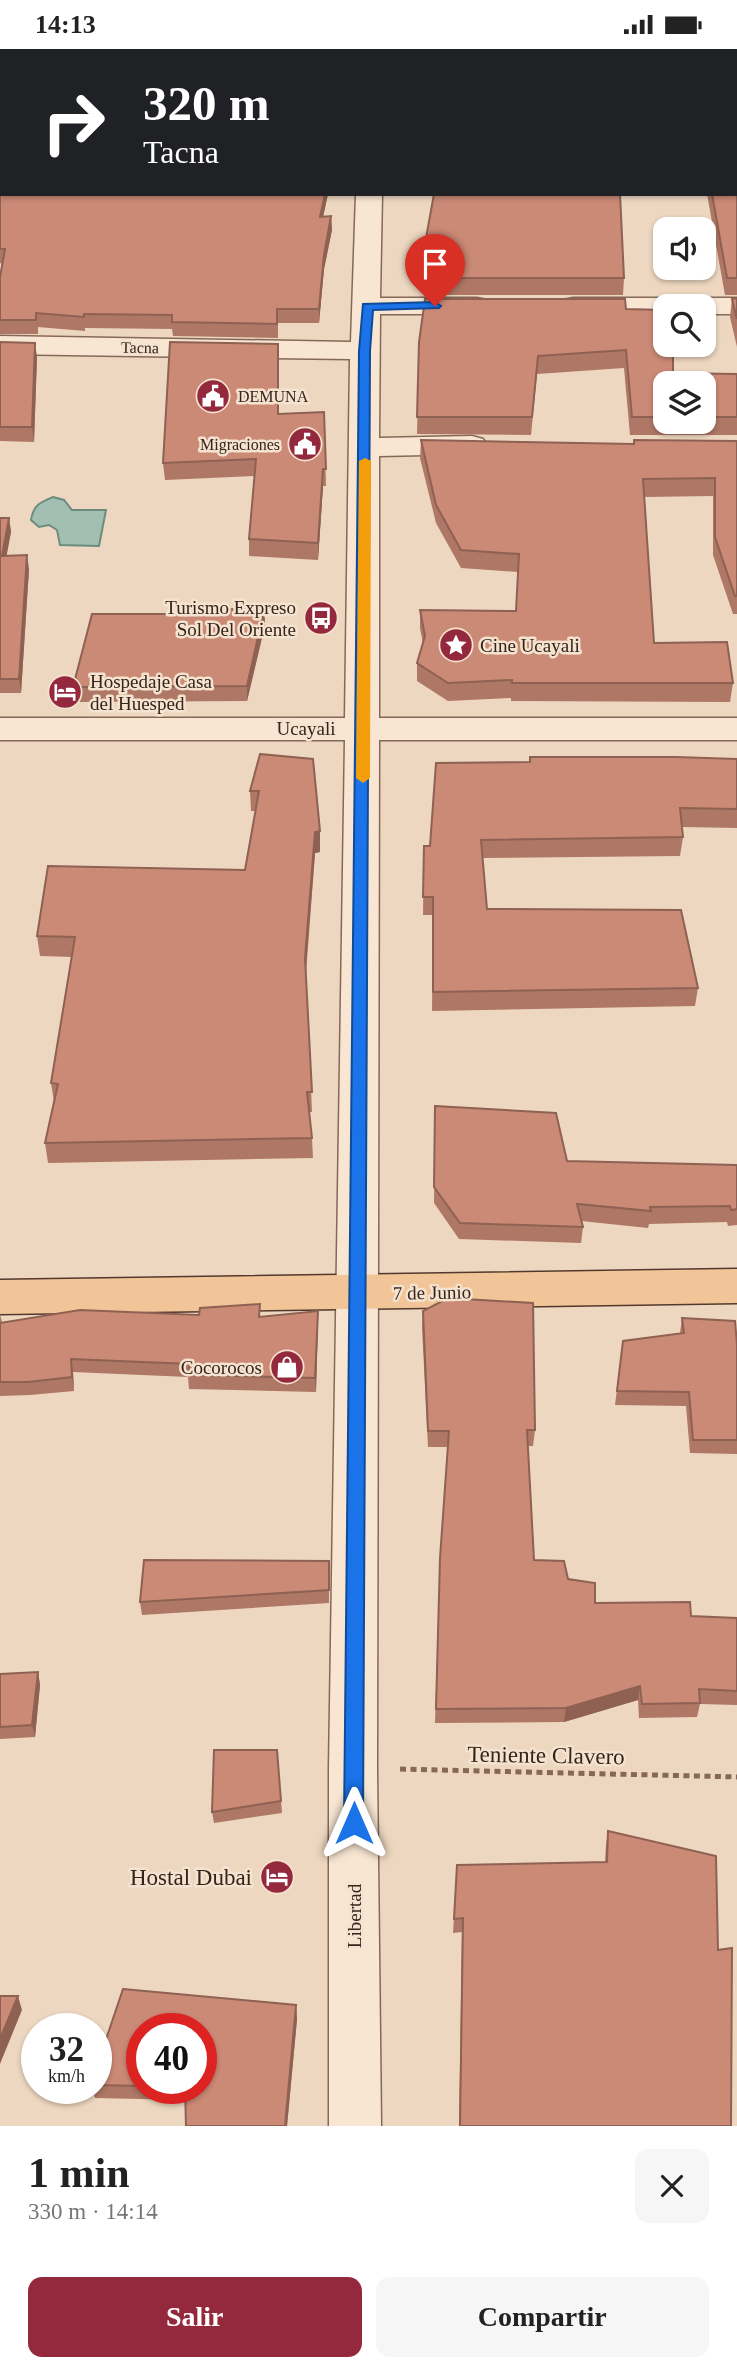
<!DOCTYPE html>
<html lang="es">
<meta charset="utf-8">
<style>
:root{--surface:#fff;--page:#f6f6f6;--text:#222;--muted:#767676;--accent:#94293d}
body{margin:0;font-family:Georgia,serif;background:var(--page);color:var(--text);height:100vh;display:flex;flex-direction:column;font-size:26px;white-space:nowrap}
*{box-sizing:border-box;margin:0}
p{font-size:23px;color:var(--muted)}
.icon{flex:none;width:38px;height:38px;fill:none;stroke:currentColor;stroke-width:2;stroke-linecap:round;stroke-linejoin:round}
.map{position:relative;height:2077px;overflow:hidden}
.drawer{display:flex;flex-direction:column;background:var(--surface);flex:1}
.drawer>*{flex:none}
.hud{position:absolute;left:0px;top:0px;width:738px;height:147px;box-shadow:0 2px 5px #0004;background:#202124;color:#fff;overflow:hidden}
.buttons{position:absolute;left:653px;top:168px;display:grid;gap:14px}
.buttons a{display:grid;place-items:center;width:63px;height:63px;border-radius:14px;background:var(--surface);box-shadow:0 2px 5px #0004;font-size:35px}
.speed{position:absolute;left:21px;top:1964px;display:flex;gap:14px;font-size:35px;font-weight:700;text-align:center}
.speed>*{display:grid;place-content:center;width:91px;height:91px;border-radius:50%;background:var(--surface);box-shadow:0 2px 5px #0004;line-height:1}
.speed small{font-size:18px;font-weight:400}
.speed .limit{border:10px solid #d22;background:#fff;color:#111}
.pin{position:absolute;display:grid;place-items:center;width:60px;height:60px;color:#fff;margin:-72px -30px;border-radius:50% 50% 50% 0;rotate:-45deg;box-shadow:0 0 7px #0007}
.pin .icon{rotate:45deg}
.me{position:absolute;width:77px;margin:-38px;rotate:0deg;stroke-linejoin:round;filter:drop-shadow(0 0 5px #0008)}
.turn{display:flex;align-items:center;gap:24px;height:147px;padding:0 28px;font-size:32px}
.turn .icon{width:91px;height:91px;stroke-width:2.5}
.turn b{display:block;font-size:49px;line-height:60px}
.round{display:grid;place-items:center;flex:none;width:74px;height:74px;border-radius:14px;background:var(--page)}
.overview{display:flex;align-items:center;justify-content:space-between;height:119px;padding:0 28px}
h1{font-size:42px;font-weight:700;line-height:52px}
.action{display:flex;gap:14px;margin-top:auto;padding:14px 28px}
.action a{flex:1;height:80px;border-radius:14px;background:var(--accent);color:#fff;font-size:28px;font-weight:700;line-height:80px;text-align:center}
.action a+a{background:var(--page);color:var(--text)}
.status{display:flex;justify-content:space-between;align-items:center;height:49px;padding:0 35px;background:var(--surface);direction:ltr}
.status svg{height:19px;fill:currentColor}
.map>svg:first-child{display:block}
</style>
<div class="status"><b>14:13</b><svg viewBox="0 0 49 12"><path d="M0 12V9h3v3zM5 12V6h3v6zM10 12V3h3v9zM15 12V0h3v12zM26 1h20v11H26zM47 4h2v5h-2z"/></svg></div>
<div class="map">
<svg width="737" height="2077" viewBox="0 0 737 2077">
<rect width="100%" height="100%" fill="#edd7c0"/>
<path fill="#a3bfb2" stroke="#6a8d7e" stroke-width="2" d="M 53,448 L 64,451 L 72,461 L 106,461 L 99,497 L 60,496 L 57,481 L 49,476 L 39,478 L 31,471 C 33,456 41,453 53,448 Z"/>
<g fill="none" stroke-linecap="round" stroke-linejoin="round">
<g stroke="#866858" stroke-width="3">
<g id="minor">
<rect x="360" y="0" width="24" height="2"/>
<polygon points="356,145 382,145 380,249 477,249 487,251 491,257 487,263 477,265 380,265 379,389 472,387 483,390 487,396 483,402 472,405 379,407 379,669 737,669 737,691 379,691 377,1719 381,2077 329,2077 329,1719 345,691 0,691 0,669 345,669 350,310 0,305 0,287 351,293"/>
<polygon points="573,249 737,249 737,265 704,265 704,257 665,257 665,265 573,265 563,263 559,257 563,251"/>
</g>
</g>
<g stroke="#53382d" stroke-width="3">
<polygon id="major" points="737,1220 737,1254 0,1265 0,1231"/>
</g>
<polyline stroke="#866858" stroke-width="5" stroke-dasharray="6 4.5" stroke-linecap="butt" points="400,1720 737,1728"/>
<use href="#minor" fill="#f8e6d3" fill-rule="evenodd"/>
<use href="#major" fill="#f1c597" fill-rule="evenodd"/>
</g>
<g fill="#af7765" fill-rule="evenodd">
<polygon points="0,0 261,0 261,2 2,2 2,49 0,49"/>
<polygon points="737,0 737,246 725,246 707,145 737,145"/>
<polygon points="0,145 328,145 323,168 331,167 332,181 324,220 319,274 278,274 278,289 173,287 172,280 85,279 85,282 38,278 38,285 0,285 0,228 3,215 0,214"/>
<polygon points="420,222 624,229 623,246 428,246 428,240 420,240"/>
<polygon points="737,249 737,298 730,268 732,250"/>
<path d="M 626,260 L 673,324 L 737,325 L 737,386 L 630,386 L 624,319 L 537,325 L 531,386 L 417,385 L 419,293 ZM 665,334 L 704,334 L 704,373 L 665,373 Z"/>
<polygon points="0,293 37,308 34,393 0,392"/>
<polygon points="324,363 326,437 323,437 318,511 249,507 249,490 254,427 165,431 163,414 279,365"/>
<polygon points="421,391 634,395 634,391 737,392 737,565 733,565 713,506 713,447 644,448 654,594 733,634 730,653 511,652 511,649 448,652 417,632 417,614 423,595 420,579 420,561 516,562 518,523 461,519 436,474 420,409"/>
<polygon points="0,469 9,469 11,483 6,506 29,520 21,644 0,644"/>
<polygon points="264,561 265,576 247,652 75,653 73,638 179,565"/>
<polygon points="260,705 320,782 320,803 315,804 306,925 312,1063 309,1063 312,1089 313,1109 48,1114 45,1094 54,1053 51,1034 72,908 40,907 37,887 245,821 256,762 251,762 250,742"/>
<polygon points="737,710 737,779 682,778 683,788 680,807 483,809 487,860 698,939 695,957 432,962 433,866 423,866 424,797 430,797"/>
<polygon points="435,1057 567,1112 737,1116 737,1176 728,1177 727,1173 649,1175 648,1179 581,1172 583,1178 581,1194 459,1190 434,1154"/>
<polygon points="318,1262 316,1343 189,1340 188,1328 73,1323 74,1342 30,1346 0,1347 0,1265 2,1273 261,1268"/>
<polygon points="423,1262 535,1381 533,1397 528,1397 534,1511 568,1530 595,1554 691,1567 737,1569 737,1656 700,1655 697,1668 639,1669 638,1651 564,1673 435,1674 440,1509 448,1398 428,1398 422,1278"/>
<polygon points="682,1269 737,1295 737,1405 690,1404 686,1357 615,1356 623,1292 680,1284"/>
<polygon points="329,1525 329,1554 142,1566 140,1553"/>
<polygon points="38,1623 40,1636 35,1688 0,1690 0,1625"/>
<polygon points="277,1701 282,1764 214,1774 212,1763"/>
<polygon points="608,1782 718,1901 731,2077 459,2077 462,1883 453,1884 457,1816 605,1813 606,1796"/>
<path d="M 123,1940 L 296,1956 L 297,1970 L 287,2077 L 186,2077 L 186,2051 L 95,2049 L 92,2039 L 96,2039 L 96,2020 ZM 142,1979 L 201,1979 L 201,2039 L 142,2039 Z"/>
</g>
<g fill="#8e6153">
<polygon points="325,145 328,145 320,182 320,168"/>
<polygon points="331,167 332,181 324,220 319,274 319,260 324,206"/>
<polygon points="35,294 37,308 34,393 32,378"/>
<polygon points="323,420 323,437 318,511 318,494"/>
<polygon points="9,469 11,483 4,521 2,507"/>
<polygon points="27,506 29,520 21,644 19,630"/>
<polygon points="264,561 265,576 247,652 247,637"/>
<polygon points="320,782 320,803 315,804 305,929 305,909 315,783"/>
<polygon points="318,1262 318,1276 316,1343 315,1329"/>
<polygon points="71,1310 73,1323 74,1342 72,1328"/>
<polygon points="38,1623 40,1636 35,1688 32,1676"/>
<polygon points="640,1637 638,1651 564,1673 566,1659"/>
<polygon points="18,1947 22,1961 0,2015 0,1990"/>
<polygon points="296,1956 297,1970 287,2077 285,2077"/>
</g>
<g fill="#cb8a76" stroke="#8e6153" stroke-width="2">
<polygon points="0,0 258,0 257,2 2,2 2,35 0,35"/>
<polygon points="426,0 737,0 737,229 727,229 712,145 737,145 737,2 426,2"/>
<polygon points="2,144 2,145 325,145 320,168 331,167 324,206 319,260 277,260 277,275 172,273 172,266 84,265 84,268 36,264 36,271 0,271 0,228 5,200 0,200 0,145"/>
<polygon points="434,145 620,145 624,229 428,229 429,222 420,222"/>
<polygon points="737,249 737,270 732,250"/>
<polygon points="425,250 625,250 626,260 665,261 665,296 673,296 673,324 737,325 737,368 704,368 704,334 665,334 665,368 632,368 626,301 538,307 532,368 417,368 419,293"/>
<polygon points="0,293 35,294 32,378 0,378"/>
<polygon points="170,293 278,295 278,365 324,363 326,420 323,420 318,494 249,490 256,410 163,414"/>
<polygon points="421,391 634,395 634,391 737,392 737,547 735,547 715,488 715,429 643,430 654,594 727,593 733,634 512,634 512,631 448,634 417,614 425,587 420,561 516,562 519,505 461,501 436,456"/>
<polygon points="0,469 9,469 2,507 27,506 19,630 0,630"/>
<polygon points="180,559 264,561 247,637 73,638 92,565 179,565"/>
<polygon points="260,705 313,710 320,782 315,783 305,909 312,1043 307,1043 312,1089 45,1094 58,1035 51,1034 75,888 37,887 48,817 245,821 259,742 250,742"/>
<polygon points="530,708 676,708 737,710 737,760 680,759 683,788 481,791 487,860 681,861 698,939 433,943 433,848 423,848 424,797 430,797 436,714 530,713"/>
<polygon points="435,1057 556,1064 567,1112 737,1116 737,1160 731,1161 730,1157 650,1158 651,1162 577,1155 583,1178 460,1174 434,1138"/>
<polygon points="448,1249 533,1254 535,1381 527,1381 534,1511 564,1512 568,1530 595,1534 595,1554 690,1553 691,1567 737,1569 737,1642 699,1640 700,1654 642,1655 640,1637 566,1659 436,1660 440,1509 449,1382 428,1382 423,1262"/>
<polygon points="260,1255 259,1268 318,1262 315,1329 188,1326 190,1315 71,1310 72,1328 28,1333 0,1333 0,1274 80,1261 199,1266 200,1259"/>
<polygon points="682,1269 735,1272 737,1295 737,1391 693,1391 689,1343 617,1342 623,1292 684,1284"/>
<polygon points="144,1511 329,1512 329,1541 140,1553"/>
<polygon points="38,1623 32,1676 0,1678 0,1625"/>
<polygon points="214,1701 277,1701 281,1752 212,1763"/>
<polygon points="608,1782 716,1807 718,1901 732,1899 731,2077 460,2077 463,1869 454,1870 457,1816 607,1813"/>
<polygon points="123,1940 296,1956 285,2077 186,2077 185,2039 201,2039 201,1979 142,1979 142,2037 96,2036 96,2020"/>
<polygon points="0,1947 18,1947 0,1990"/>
</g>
<polygon fill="#1a73e8" stroke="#114b97" stroke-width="2" points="435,253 441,257 439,259 373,261 370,302 363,1774 361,1781 354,1784 346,1781 344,1774 359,302 363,255"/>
<polygon fill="#f59e0b" points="365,409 371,412 370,729 363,734 356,729 359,412"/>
<defs>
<g id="civic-disc" transform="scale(1.75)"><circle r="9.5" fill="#94293d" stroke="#f5e3cf"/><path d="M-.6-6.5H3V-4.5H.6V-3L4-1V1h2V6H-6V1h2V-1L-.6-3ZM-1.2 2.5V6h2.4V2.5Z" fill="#fff"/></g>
<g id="bus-disc" transform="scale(1.75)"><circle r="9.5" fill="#94293d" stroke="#f5e3cf"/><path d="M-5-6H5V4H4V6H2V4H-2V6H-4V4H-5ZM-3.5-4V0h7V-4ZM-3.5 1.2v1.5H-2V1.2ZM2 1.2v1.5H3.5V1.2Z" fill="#fff"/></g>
<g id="sight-disc" transform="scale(1.75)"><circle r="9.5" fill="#94293d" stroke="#f5e3cf"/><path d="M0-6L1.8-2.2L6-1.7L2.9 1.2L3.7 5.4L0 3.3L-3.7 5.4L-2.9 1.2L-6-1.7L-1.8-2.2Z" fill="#fff"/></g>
<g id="hotel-disc" transform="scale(1.75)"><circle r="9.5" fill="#94293d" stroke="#f5e3cf"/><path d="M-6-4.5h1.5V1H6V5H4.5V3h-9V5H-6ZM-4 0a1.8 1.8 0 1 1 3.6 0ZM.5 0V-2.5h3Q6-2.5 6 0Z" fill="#fff"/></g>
<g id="shop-disc" transform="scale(1.75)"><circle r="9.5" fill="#94293d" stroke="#f5e3cf"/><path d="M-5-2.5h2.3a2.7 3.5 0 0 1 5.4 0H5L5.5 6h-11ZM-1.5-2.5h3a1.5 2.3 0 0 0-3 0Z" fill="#fff"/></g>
</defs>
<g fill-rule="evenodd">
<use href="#civic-disc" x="213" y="347"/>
<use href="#civic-disc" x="305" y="395"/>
<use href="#bus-disc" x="321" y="569"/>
<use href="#sight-disc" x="456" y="596"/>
<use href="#hotel-disc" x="65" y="643"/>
<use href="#shop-disc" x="287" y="1318"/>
<use href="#hotel-disc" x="277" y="1828"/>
</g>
<g text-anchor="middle" stroke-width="5" stroke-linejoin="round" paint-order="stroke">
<g font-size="16" fill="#35241c" stroke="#f5e3cf">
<text transform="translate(140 298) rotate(1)" y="6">Tacna</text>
</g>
<g font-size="16" fill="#35241c" stroke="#f5e3cf" text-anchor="start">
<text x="238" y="353">DEMUNA</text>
<text x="280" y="401" text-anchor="end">Migraciones</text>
</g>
<g font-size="19" fill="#35241c" stroke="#f5e3cf" text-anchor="end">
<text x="296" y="565">Turismo Expreso<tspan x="296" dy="22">Sol Del Oriente</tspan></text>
<text x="480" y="603" text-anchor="start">Cine Ucayali</text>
<text x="90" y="639" text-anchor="start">Hospedaje Casa<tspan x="90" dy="22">del Huesped</tspan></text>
<text x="262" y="1325">Cocorocos</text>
</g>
<g font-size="19" fill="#35241c" stroke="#f5e3cf">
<text x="306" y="686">Ucayali</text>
<text transform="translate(432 1243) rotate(-1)" y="7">7 de Junio</text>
<text transform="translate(354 1867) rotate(-90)" y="7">Libertad</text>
</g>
<g font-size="23" fill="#35241c" stroke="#f5e3cf">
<text transform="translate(546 1706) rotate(1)" y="8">Teniente Clavero</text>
</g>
<g font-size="23" fill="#35241c" stroke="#f5e3cf" text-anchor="end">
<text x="252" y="1836">Hostal Dubai</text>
</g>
</g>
</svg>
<div class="buttons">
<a><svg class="icon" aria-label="sound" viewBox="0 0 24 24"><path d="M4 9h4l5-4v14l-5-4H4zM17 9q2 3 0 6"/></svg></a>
<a><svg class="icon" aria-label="search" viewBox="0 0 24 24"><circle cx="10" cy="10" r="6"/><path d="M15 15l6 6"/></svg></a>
<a><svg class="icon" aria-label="layers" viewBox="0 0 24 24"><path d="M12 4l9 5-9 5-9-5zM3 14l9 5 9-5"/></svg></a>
</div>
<div class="speed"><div>32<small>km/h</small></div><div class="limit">40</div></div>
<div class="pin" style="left:435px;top:257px;background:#d93025"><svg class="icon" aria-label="arrive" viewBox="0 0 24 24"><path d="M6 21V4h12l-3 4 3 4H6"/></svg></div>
<svg class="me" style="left:354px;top:1774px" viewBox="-20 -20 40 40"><path d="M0-17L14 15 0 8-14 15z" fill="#1a73e8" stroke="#fff" stroke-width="4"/></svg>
<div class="hud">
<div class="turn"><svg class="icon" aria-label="right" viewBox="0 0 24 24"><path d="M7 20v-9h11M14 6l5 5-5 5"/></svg><div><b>320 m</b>Tacna</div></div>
</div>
</div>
<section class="drawer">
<div class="overview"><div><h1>1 min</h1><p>330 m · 14:14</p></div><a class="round"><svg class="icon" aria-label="close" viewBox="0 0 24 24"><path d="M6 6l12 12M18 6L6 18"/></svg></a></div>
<div class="action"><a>Salir</a><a>Compartir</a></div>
</section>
